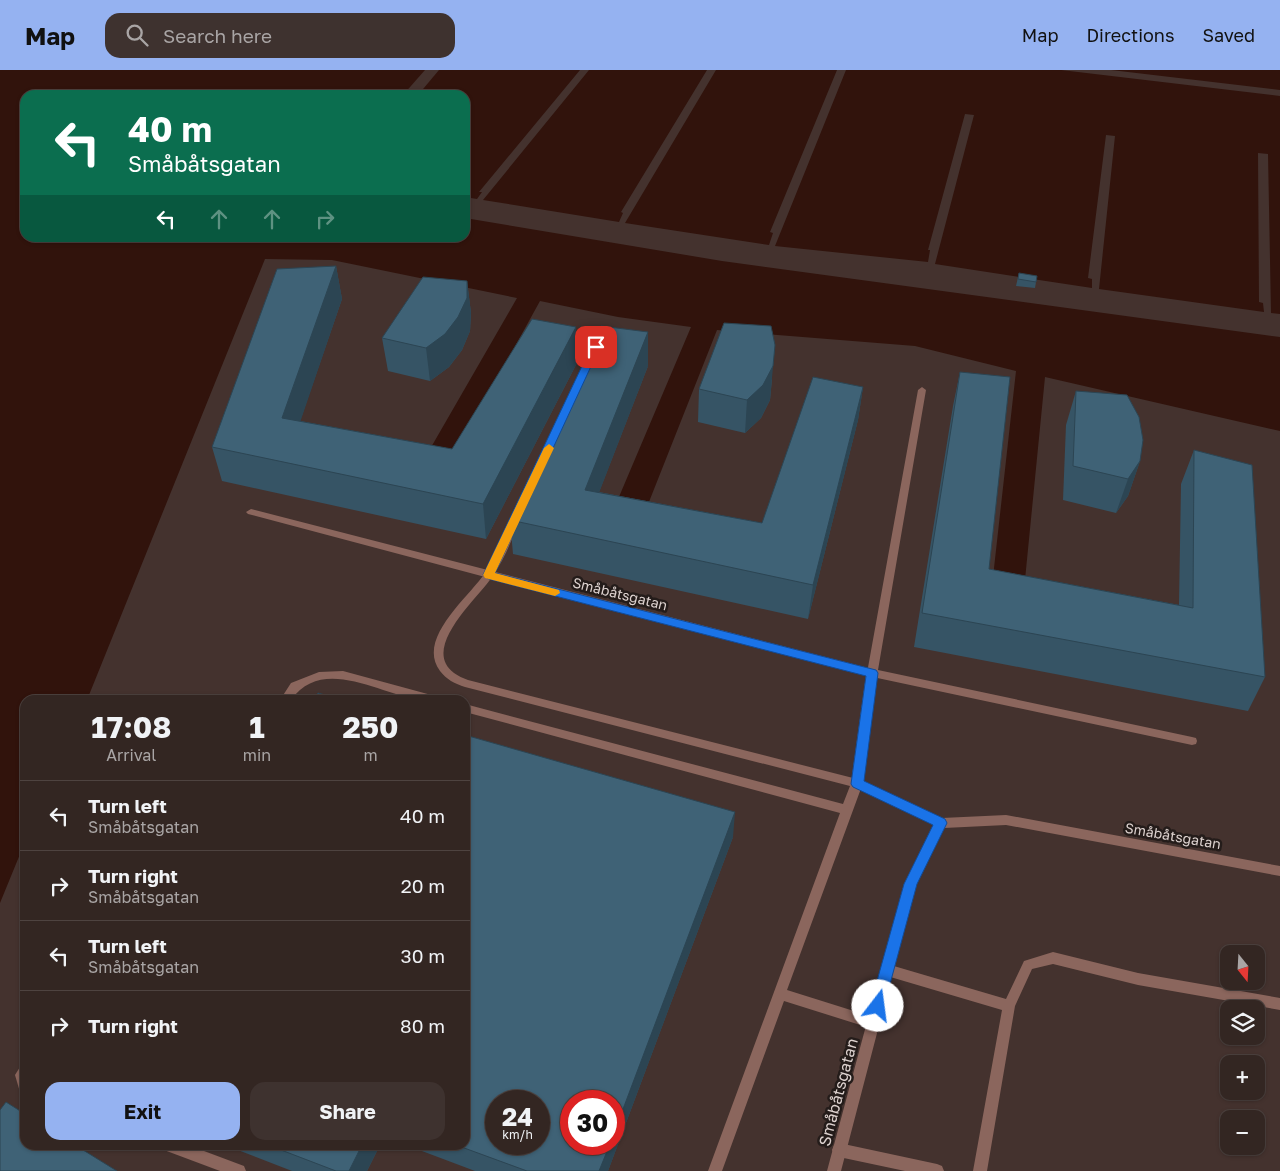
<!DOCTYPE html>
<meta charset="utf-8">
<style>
:root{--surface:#332622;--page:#3e322f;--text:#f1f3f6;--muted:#a9a5a5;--line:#4e4340;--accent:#95b2f1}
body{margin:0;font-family:"Golos Text",sans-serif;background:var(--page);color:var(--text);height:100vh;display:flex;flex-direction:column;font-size:19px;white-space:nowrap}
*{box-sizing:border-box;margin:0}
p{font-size:16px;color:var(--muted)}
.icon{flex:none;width:28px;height:28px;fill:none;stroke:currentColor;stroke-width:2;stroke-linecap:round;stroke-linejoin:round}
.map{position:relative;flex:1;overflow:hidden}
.side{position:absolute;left:20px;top:625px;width:450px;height:455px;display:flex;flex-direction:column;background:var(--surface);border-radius:15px;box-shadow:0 1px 4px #0004,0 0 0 1px var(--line)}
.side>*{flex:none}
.guide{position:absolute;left:20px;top:20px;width:450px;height:152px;border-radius:15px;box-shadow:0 1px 4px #0004,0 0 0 1px var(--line);background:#0b6e4f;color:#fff;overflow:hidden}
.needle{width:32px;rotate:162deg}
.fabs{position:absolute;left:1220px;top:875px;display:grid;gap:10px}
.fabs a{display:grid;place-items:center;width:45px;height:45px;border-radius:10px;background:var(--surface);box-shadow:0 1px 4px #0004,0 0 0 1px var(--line);font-size:25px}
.speed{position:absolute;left:485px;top:1020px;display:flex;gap:10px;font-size:25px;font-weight:700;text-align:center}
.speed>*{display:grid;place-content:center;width:65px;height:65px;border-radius:50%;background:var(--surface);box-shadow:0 1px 4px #0004,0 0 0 1px var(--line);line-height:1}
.speed small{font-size:12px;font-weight:400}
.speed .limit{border:8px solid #d22;background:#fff;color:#111}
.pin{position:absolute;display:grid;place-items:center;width:42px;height:42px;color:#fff;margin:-21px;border-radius:10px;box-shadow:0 2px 8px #0006}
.me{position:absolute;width:55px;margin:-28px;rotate:15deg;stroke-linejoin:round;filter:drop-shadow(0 0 4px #0008)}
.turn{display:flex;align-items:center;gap:18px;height:105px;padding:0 25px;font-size:22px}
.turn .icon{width:65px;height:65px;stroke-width:2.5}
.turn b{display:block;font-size:35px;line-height:42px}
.lanes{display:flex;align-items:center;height:48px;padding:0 25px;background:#0003;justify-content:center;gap:25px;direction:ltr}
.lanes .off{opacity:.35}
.eta{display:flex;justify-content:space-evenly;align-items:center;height:85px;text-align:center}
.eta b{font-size:30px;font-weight:700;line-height:35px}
.action{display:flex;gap:10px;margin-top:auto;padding:10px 25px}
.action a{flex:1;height:58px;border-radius:15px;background:var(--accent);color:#111;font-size:20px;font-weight:700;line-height:58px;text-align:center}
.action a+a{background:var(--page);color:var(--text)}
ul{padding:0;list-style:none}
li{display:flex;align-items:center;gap:15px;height:70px;padding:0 25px;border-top:1px solid var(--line)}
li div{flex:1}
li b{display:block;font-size:19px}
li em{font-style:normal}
header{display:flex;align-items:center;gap:30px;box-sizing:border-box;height:70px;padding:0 25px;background:var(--accent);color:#111}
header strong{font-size:24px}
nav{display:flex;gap:28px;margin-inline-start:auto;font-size:18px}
.search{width:350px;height:45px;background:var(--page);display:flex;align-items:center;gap:12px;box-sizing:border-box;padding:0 18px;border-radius:15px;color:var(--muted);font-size:19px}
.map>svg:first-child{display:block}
</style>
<header>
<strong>Map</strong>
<div class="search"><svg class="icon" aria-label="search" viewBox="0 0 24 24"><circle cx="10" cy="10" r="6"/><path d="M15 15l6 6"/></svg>Search here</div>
<nav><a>Map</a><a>Directions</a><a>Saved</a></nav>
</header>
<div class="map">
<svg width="1280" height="1101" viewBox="0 0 1280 1101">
<rect width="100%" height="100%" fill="#44322e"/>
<path fill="#31130c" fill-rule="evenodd" d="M 0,0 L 1280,0 L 1280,361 L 1045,307 L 1023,530 L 991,525 L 1016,301 L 915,276 L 717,260 L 643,447 L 613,441 L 691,257 L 618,247 L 540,231 L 451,392 L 426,386 L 517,228 L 332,190 L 265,189 L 87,630 L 25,630 L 25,772 L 0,833 ZM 25,25 L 465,25 L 465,168 L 25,168 Z"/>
<g fill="#44322e">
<polygon points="425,0 439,0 418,25 403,25"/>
<polygon points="580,0 589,0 483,130 619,152 623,143 621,142 707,0 716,0 625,153 769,175 773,163 770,162 837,0 846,0 775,176 928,192 930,180 928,180 965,44 974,45 935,194 1092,218 1092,209 1088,208 1106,65 1115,66 1099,219 1264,242 1263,233 1259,232 1258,83 1268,84 1271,243 1280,244 1280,267 722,191 465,148 465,127 477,129 482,122 479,122"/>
<polygon points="1061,0 1111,0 1280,20 1280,26"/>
</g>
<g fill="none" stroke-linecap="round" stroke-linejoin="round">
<g fill="#8b665d" fill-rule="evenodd">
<polygon points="922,317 926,320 878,600 1192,667 1196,668 1197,671 1196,674 1192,675 868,606 867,603 918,320"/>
<path d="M 516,445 L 521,448 C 512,468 505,489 492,507 C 478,528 420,578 454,603 C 458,606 463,608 468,610 L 857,709 L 861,710 L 863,713 L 787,920 L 873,947 L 878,949 L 879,953 L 878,957 L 873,959 L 784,931 L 722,1101 L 708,1101 L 840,743 L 465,642 L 465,634 L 843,734 L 850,716 L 465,617 C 455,614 446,609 440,601 C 416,569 468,528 485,503 C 497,487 503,466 511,448 Z"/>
<path d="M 343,601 L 435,626 L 439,627 L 440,630 C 434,630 427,631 421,630 C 380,625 323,585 291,630 L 280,630 L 291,613 L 319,602 Z"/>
<polygon points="1053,882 1138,903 1280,928 1280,940 1138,915 1053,894 1032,899 1015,936 987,1101 973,1101 1002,940 887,906 883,904 881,900 883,896 887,894 1006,929 1024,891"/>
<polygon points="25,995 25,1023 20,1022 15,1005 20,997"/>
<polygon points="839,1073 937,1094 942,1096 944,1101 905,1101 839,1087 834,1085 832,1080 834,1075"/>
<polygon points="162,1075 188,1075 244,1096 246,1101 220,1101 164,1080"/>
</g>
<polygon fill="#8b665d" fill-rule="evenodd" points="251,439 876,600 877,603 863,711 942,748 1006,745 1280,796 1280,806 1006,755 944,758 916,814 841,1101 827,1101 904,814 934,755 853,716 851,713 866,605 489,508 248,444 246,442"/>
</g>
<g fill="#365465">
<polygon points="336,196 342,229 300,351 452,379 578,291 486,469 222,411 212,377"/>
<polygon points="1019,203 1036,212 1035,218 1016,216"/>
<polygon points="467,211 471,243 470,261 462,280 449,297 430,311 388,301 382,268"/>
<polygon points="648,296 599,422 762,453 863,317 858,350 808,549 513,484 510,450"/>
<polygon points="960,302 989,499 1179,535 1181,414 1194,380 1265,607 1248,641 914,577 953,336"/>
<polygon points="772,309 770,330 761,348 745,363 698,352 699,319"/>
<polygon points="1076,321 1140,391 1128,426 1116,443 1063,430 1066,355"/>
<polygon points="733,767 608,1101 475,1101 406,1075 465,1075"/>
<polygon points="225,1075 380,1075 367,1101 292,1101"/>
</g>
<g fill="#2c4553">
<polygon points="336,196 342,229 290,382 282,348"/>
<polygon points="467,211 471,243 470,261 462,280 449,297 430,311 426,278"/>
<polygon points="576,257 578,291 486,469 483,434"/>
<polygon points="648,262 648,296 587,454 585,420"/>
<polygon points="775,275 770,330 761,348 745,363 747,330"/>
<polygon points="863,317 858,350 808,549 813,515"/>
<polygon points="1140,391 1128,426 1116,443 1128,409"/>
<polygon points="735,742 733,767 608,1101 599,1101 610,1074 614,1074 614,1063"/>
<polygon points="362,1075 380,1075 367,1101 349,1101"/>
</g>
<g fill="#3f6276" stroke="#2c4553" fill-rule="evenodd">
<polygon points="336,196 282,348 452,379 532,249 576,257 483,434 212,377 277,199"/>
<polygon points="1019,203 1037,206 1036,212 1018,209"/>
<polygon points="423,207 467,211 467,228 458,247 445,264 426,278 382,268"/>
<polygon points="724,253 771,256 775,275 773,296 763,315 747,330 699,319"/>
<polygon points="601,256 648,262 585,420 762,453 813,307 863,317 813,515 510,450"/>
<polygon points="960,302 1010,307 989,499 1193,538 1194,380 1252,395 1265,607 922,543"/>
<polygon points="1076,321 1127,325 1139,347 1143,370 1140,391 1128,409 1073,396"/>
<polygon points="318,623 343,630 313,630"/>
<path d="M 465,665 L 735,742 L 614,1063 L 614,1031 L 571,1031 L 571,1074 L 610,1074 L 599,1101 L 527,1101 L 456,1075 L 465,1075 ZM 496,1031 L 539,1031 L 539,1074 L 496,1074 Z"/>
<polygon points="6,1032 25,1044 25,1075 75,1075 117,1101 0,1101 0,1040"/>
<polygon points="268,1075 362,1075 349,1101 336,1101"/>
</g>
<polygon fill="#1a73e8" stroke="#114b97" points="596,274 600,277 495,503 876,600 878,603 864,711 945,749 947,753 917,814 883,940 878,942 872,940 870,936 904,814 933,755 853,717 851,714 866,606 489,509 483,505 591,277"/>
<polygon fill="#f59e0b" points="549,374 554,378 495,503 559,520 560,523 555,526 485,508 483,505 544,378"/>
<g text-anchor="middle" stroke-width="5" stroke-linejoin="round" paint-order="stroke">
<g font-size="14" fill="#ddd2cf" stroke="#241c1a">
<text transform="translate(620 524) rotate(14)" y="5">Småbåtsgatan</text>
<text transform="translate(1173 766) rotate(10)" y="5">Småbåtsgatan</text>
</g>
<g font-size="16" fill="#ddd2cf" stroke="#241c1a">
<text transform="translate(838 1022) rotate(-75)" y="6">Småbåtsgatan</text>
</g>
</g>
</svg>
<div class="fabs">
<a><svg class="needle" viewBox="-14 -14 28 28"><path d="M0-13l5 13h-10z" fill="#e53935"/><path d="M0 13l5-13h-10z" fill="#a9a5a5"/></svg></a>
<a><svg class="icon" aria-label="layers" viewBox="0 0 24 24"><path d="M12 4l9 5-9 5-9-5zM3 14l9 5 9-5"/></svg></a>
<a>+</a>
<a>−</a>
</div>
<div class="speed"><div>24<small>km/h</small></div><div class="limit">30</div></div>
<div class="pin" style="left:596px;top:277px;background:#d93025"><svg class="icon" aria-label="arrive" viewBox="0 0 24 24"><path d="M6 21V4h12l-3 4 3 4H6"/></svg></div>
<svg class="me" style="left:878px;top:936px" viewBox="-20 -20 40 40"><circle r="19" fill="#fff"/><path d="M0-13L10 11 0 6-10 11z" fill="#1a73e8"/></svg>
<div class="guide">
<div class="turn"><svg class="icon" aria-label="left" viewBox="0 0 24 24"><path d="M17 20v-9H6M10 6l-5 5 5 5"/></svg><div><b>40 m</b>Småbåtsgatan</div></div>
<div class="lanes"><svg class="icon" aria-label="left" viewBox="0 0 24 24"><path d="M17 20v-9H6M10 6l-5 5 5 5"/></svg><svg class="icon off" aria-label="ahead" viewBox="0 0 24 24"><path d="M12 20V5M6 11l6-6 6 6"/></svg><svg class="icon off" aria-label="ahead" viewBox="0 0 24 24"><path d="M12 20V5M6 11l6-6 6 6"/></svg><svg class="icon off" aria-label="right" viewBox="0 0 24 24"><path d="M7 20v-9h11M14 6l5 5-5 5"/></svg></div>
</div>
<section class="side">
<div class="eta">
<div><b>17:08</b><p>Arrival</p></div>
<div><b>1</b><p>min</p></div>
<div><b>250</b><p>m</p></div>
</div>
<ul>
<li><svg class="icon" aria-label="left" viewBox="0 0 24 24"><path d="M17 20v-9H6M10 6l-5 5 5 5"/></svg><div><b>Turn left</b><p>Småbåtsgatan</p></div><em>40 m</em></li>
<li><svg class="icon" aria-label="right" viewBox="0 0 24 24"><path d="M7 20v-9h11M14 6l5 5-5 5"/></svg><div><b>Turn right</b><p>Småbåtsgatan</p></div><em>20 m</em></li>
<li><svg class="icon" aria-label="left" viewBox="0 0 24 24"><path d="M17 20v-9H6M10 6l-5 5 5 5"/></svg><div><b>Turn left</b><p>Småbåtsgatan</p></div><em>30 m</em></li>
<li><svg class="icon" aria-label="right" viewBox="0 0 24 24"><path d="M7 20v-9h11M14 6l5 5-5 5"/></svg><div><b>Turn right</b></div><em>80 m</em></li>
</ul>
<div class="action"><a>Exit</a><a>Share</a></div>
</section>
</div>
